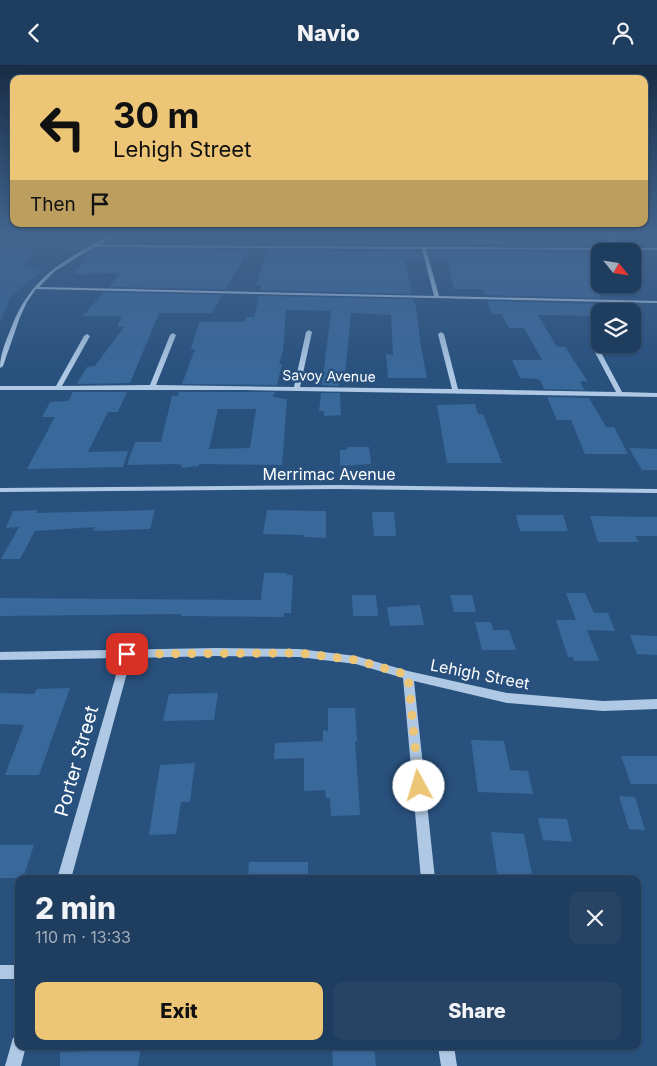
<!DOCTYPE html>
<meta charset="utf-8">
<style>
:root{--surface:#1f3d5e;--page:#274464;--text:#f1f3f6;--muted:#a1aebc;--line:#3c5673;--accent:#ecc676}
body{margin:0;font-family:Inter,sans-serif;background:var(--page);color:var(--text);height:100vh;display:flex;flex-direction:column;font-size:19px;white-space:nowrap}
*{box-sizing:border-box;margin:0}
p{font-size:16px;color:var(--muted)}
.icon{flex:none;width:28px;height:28px;fill:none;stroke:currentColor;stroke-width:2;stroke-linecap:round;stroke-linejoin:round}
.map{position:relative;flex:1;overflow:hidden}
.panel{position:absolute;left:15px;top:810px;width:626px;height:175px;display:flex;flex-direction:column;background:var(--surface);border-radius:10px;box-shadow:0 1px 4px #0004,0 0 0 1px var(--line)}
.panel>*{flex:none}
.hud{position:absolute;left:10px;top:10px;width:638px;height:152px;border-radius:10px;box-shadow:0 1px 4px #0004,0 0 0 1px var(--line);background:#ecc676;color:#111;overflow:hidden}
.needle{width:32px;rotate:120deg}
.fabs{position:absolute;left:591px;top:178px;display:grid;gap:10px}
.fabs a{display:grid;place-items:center;width:50px;height:50px;border-radius:10px;background:var(--surface);box-shadow:0 1px 4px #0004,0 0 0 1px var(--line);font-size:25px}
.pin{position:absolute;display:grid;place-items:center;width:42px;height:42px;color:#fff;margin:-21px;border-radius:10px;box-shadow:0 2px 8px #0006}
.me{position:absolute;width:55px;margin:-28px;rotate:354deg;stroke-linejoin:round;filter:drop-shadow(0 0 4px #0008)}
.turn{display:flex;align-items:center;gap:18px;height:105px;padding:0 20px;font-size:22px}
.turn .icon{width:65px;height:65px;stroke-width:2.5}
.turn b{display:block;font-size:35px;line-height:42px}
.then{display:flex;align-items:center;height:48px;padding:0 20px;background:#0003;gap:10px;font-size:19px}
.round{display:grid;place-items:center;flex:none;width:52px;height:52px;border-radius:10px;background:var(--page)}
.headline{display:flex;align-items:center;justify-content:space-between;height:85px;padding:0 20px}
h1{font-size:30px;font-weight:800;line-height:38px}
.primary-button{display:flex;gap:10px;margin-top:auto;padding:10px 20px}
.primary-button a{flex:1;height:58px;border-radius:10px;background:var(--accent);color:#111;font-size:20px;font-weight:800;line-height:58px;text-align:center}
.primary-button a+a{background:var(--page);color:var(--text)}
header{display:flex;justify-content:space-between;align-items:center;height:65px;padding:0 20px;background:var(--surface);font-size:22px;font-weight:800}
.map>svg:first-child{display:block}
</style>
<header><svg class="icon" aria-label="back" viewBox="0 0 24 24"><path d="M15 5l-7 7 7 7"/></svg>Navio<svg class="icon" aria-label="person" viewBox="0 0 24 24"><circle cx="12" cy="8" r="4"/><path d="M4 21q1-7 8-7t8 7"/></svg></header>
<div class="map">
<svg width="657" height="1001" viewBox="0 0 657 1001">
<rect width="100%" height="100%" fill="#29517e"/>
<polygon fill="#346395" points="9,169 46,169 36,176 23,201 43,205 11,231 0,258 0,184"/>
<g fill="#39689a" fill-rule="evenodd">
<polygon points="90,169 105,171 78,186 55,182 82,170"/>
<polygon points="155,169 203,169 202,172 255,173 251,179 106,178 116,173 140,176 143,172 154,172"/>
<polygon points="281,169 356,169 356,171 446,173 445,171 572,171 576,172 584,181 269,179 272,171 281,171"/>
<polygon points="95,184 248,185 226,224 109,222 120,208 74,209 88,188"/>
<polygon points="267,185 421,186 423,196 405,196 412,229 260,225 261,220 256,220"/>
<polygon points="428,186 589,187 600,200 600,219 616,219 623,227 600,226 600,233 485,230 482,224 454,224 448,196 431,196"/>
<polygon points="104,227 222,230 212,248 159,248 130,318 77,319 87,302 95,301 124,262 117,262 122,251 83,251"/>
<polygon points="259,231 413,234 416,242 421,282 427,313 388,313 386,289 393,290 391,250 351,248 345,310 339,310 339,321 322,320 331,246 295,245 286,245 283,286 279,299 282,299 277,320 182,319 195,284 191,284 199,257 244,257 246,252 254,252"/>
<polygon points="487,236 600,239 600,251 538,250 557,282 565,282 588,317 580,316 584,325 544,324 540,315 537,314 520,313 512,295 542,295 524,263 509,263 501,249 492,249"/>
<polygon points="73,327 127,327 118,347 108,347 88,387 128,386 123,402 27,404 55,352 42,352 50,337 68,336"/>
<path d="M 179,327 L 275,327 L 273,332 L 287,334 L 282,400 L 199,399 L 199,401 L 182,403 L 182,400 L 176,399 L 127,400 L 135,377 L 161,377 L 172,331 L 178,331 ZM 218,344 L 256,344 L 250,383 L 209,384 Z"/>
<polygon points="321,328 340,328 341,350 324,351 324,346 319,346"/>
<polygon points="547,332 589,333 606,362 614,362 628,389 585,389 571,355 557,355"/>
<polygon points="475,339 478,349 483,349 502,398 447,398 437,340"/>
<polygon points="347,382 369,382 371,399 340,401 340,385 347,385"/>
<polygon points="629,383 657,384 657,405 642,405"/>
<polygon points="38,445 36,448 155,445 150,464 93,466 95,462 35,466 20,494 1,494 19,462 6,463 13,446"/>
<polygon points="267,445 326,446 326,473 303,472 304,470 263,469"/>
<polygon points="372,447 394,447 396,471 374,471"/>
<polygon points="516,450 563,450 568,466 520,466"/>
<polygon points="590,451 657,452 657,471 635,471 639,477 598,477"/>
<polygon points="264,508 287,508 287,510 293,510 291,548 284,548 283,552 181,551 182,549 0,551 0,533 261,535"/>
<polygon points="566,528 585,528 594,548 608,548 615,566 587,565 599,596 574,596 573,592 568,592 556,555 576,555"/>
<polygon points="352,530 376,530 378,551 353,551"/>
<polygon points="450,530 472,530 476,547 454,547"/>
<polygon points="420,540 424,560 390,561 387,542"/>
<polygon points="475,557 491,557 493,565 509,565 516,585 482,585"/>
<polygon points="630,570 657,571 657,590 637,589"/>
<polygon points="70,623 39,710 5,710 24,660 0,659 0,628 34,629 37,624"/>
<polygon points="218,628 214,655 163,656 169,629"/>
<polygon points="328,643 355,643 357,676 355,676 360,750 331,751 330,733 326,733 325,725 304,726 304,693 274,694 275,678 323,676 323,665 328,666"/>
<polygon points="471,675 504,676 510,705 528,706 533,729 478,727"/>
<polygon points="621,691 657,691 657,719 631,719"/>
<polygon points="195,698 190,737 181,737 176,769 149,770 160,700"/>
<polygon points="619,731 635,732 645,765 629,764"/>
<polygon points="538,753 567,754 572,777 543,775"/>
<polygon points="491,767 524,769 533,814 498,814"/>
<polygon points="0,780 34,780 23,813 0,813"/>
<polygon points="249,797 308,797 308,814 248,814"/>
<polygon points="94,981 141,981 138,1001 60,1001 60,987 93,986"/>
<polygon points="332,981 374,981 376,1001 333,1001"/>
</g>
<g fill="none" stroke-linecap="round" stroke-linejoin="round">
<g fill="#afc9e5" fill-rule="evenodd">
<path d="M 113,169 L 118,169 L 99,180 L 615,183 L 603,169 L 607,169 L 620,183 L 657,183 L 657,185 L 426,184 L 439,231 L 657,236 L 657,238 L 36,224 L 27,237 L 20,252 L 3,301 L 0,303 C 0,290 5,278 10,266 C 30,211 64,195 113,169 ZM 94,182 L 422,184 L 434,231 L 39,222 L 55,206 Z"/>
<polygon points="309,265 312,267 300,322 452,324 438,269 441,267 444,269 458,324 616,327 590,278 593,276 596,278 622,327 657,328 657,332 246,325 0,325 0,321 56,321 84,271 87,269 90,271 62,321 150,320 170,270 173,268 176,270 156,320 294,322 306,267"/>
<polygon points="338,420 657,424 657,428 338,424 0,427 0,423"/>
<polygon points="216,583 299,584 356,591 408,606 507,628 603,636 657,634 657,644 603,646 507,638 414,616 435,814 421,814 403,613 356,599 299,592 216,591 131,593 71,814 57,814 121,593 0,595 0,587"/>
<rect x="0" y="900" width="19" height="14"/>
<polygon points="19,971 19,981 26,981 21,1001 5,1001 13,973"/>
<polygon points="438,981 454,981 457,1001 441,1001"/>
</g>
</g>
<linearGradient id="sky" x2="0" y2="1"><stop stop-color="#172d45"/><stop offset="0.55" stop-color="#43658f"/><stop offset="1" stop-color="#43658f" stop-opacity="0"/></linearGradient>
<rect width="657" height="309" fill="url(#sky)"/>
<g fill="none" stroke-linecap="round" stroke-linejoin="round">
<polyline stroke="#ecc676" stroke-width="9" stroke-dasharray="0 16.2" points="127,589 299,588 356,595 408,610 419,721"/>
</g>
<g text-anchor="middle" stroke-width="5" stroke-linejoin="round" paint-order="stroke">
<g font-size="14" fill="#fff" stroke="#29517e">
<text transform="translate(329 311) rotate(1)" y="5">Savoy Avenue</text>
</g>
<g font-size="16" fill="#fff" stroke="#29517e">
<text x="329" y="415">Merrimac Avenue</text>
<text transform="translate(480 609) rotate(11)" y="6">Lehigh Street</text>
</g>
<g font-size="19" fill="#fff" stroke="#29517e">
<text transform="translate(76 696) rotate(-74)" y="7">Porter Street</text>
</g>
</g>
</svg>
<div class="fabs">
<a><svg class="needle" viewBox="-14 -14 28 28"><path d="M0-13l5 13h-10z" fill="#e53935"/><path d="M0 13l5-13h-10z" fill="#a1aebc"/></svg></a>
<a><svg class="icon" aria-label="layers" viewBox="0 0 24 24"><path d="M12 4l9 5-9 5-9-5zM3 14l9 5 9-5"/></svg></a>
</div>
<div class="pin" style="left:127px;top:589px;background:#d93025"><svg class="icon" aria-label="arrive" viewBox="0 0 24 24"><path d="M6 21V4h12l-3 4 3 4H6"/></svg></div>
<svg class="me" style="left:419px;top:721px" viewBox="-20 -20 40 40"><circle r="19" fill="#fff"/><path d="M0-13L10 11 0 6-10 11z" fill="#ecc676"/></svg>
<div class="hud">
<div class="turn"><svg class="icon" aria-label="left" viewBox="0 0 24 24"><path d="M17 20v-9H6M10 6l-5 5 5 5"/></svg><div><b>30 m</b>Lehigh Street</div></div>
<div class="then">Then<svg class="icon" aria-label="arrive" viewBox="0 0 24 24"><path d="M6 21V4h12l-3 4 3 4H6"/></svg></div>
</div>
<section class="panel">
<div class="headline"><div><h1>2 min</h1><p>110 m · 13:33</p></div><a class="round"><svg class="icon" aria-label="close" viewBox="0 0 24 24"><path d="M6 6l12 12M18 6L6 18"/></svg></a></div>
<div class="primary-button"><a>Exit</a><a>Share</a></div>
</section>
</div>
